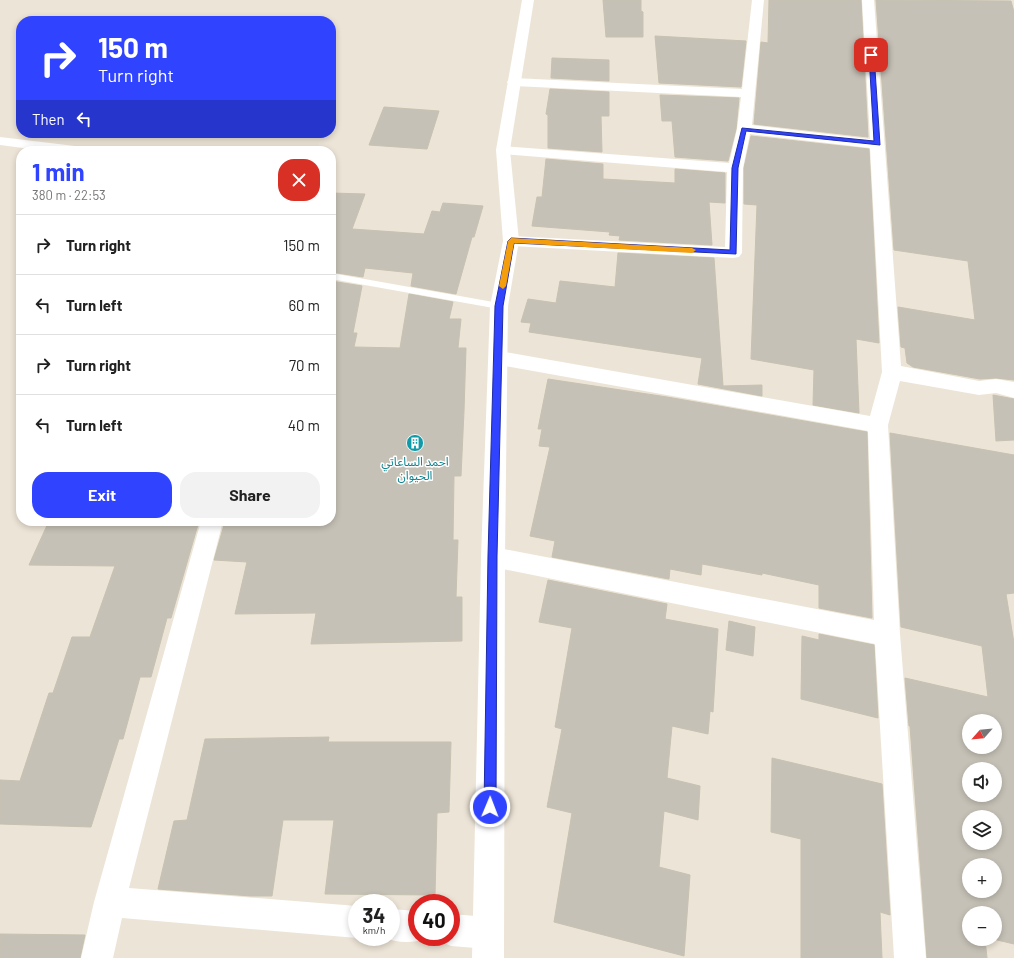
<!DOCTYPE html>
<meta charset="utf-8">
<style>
:root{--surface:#fff;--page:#f2f2f2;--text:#222;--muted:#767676;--line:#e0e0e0;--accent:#3043ff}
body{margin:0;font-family:Barlow,"Noto Sans Arabic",sans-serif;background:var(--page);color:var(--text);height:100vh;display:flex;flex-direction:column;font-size:15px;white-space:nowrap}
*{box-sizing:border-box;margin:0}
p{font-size:13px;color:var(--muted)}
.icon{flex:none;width:22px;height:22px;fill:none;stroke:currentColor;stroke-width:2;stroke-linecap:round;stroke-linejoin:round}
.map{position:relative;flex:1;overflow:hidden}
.sheet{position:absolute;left:16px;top:146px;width:320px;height:380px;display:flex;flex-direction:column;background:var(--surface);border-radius:16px;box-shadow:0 2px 6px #0003}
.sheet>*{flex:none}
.guide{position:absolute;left:16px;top:16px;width:320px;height:122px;border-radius:16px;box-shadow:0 2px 6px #0003;background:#3043ff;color:#fff;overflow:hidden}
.needle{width:26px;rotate:243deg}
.fabs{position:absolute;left:962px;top:714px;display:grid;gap:8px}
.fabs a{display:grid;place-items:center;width:40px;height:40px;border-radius:50%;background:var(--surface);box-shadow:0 2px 6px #0003;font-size:20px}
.speed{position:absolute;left:348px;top:894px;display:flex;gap:8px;font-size:20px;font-weight:700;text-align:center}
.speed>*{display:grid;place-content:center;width:52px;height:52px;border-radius:50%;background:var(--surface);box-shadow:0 2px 6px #0003;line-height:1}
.speed small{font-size:10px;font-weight:400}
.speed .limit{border:6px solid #d22;background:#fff;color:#111}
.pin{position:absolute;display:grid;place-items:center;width:34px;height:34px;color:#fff;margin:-17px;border-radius:8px;box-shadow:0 2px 6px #0006}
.me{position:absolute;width:44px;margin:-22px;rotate:1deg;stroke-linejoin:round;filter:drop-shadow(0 0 3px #0008)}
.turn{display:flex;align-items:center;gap:14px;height:84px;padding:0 16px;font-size:18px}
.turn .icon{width:52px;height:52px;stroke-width:2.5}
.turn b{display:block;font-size:28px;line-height:34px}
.then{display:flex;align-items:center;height:38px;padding:0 16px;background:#0003;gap:8px;font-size:15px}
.round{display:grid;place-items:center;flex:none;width:42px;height:42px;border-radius:16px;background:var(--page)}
.headline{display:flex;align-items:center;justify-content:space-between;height:68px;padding:0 16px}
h1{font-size:24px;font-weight:700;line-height:30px;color:var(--accent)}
.primary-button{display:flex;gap:8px;margin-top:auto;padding:8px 16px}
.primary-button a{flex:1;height:46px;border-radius:16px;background:var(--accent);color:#fff;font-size:16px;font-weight:700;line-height:46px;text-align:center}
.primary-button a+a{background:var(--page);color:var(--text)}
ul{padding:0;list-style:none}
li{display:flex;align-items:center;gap:12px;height:60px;padding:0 16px;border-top:1px solid var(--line)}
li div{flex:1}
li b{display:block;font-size:15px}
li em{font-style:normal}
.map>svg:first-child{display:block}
</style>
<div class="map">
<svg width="1014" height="958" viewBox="0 0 1014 958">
<rect width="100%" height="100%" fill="#ece4d6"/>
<g fill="#c6c1b6" stroke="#c6c1b0" fill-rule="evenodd">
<polygon points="603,0 641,0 641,11 643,12 643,37 606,37"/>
<polygon points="769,0 861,0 868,137 754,124 761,42 768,43"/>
<polygon points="876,0 1011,1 1014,12 1014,380 996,378 980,379 913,367 907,363 905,348 901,347 898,307 975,320 968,261 894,250"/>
<polygon points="655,36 746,41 741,87 659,83"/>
<polygon points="552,58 609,60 609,81 551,78"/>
<polygon points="550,89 609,92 609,116 601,116 602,152 548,148 548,115 546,114"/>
<polygon points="660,95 739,98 736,129 728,161 675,157 672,121 662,121"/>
<polygon points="384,107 439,111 427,149 369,145"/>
<polygon points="751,136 869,149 879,343 856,339 859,413 813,405 814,370 751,359 757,205 744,204 744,168"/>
<polygon points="546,159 603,164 603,179 675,183 675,169 725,173 725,203 709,202 712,245 619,240 620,236 609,235 610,232 532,226 537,197 542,197"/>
<polygon points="331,193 365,194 352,229 424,234 432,211 440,212 443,203 483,206 474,237 472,237 456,294 411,286 413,273 365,268 363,277 331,272"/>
<polygon points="618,253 714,258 723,386 762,385 762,396 698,384 702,358 529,332 531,323 521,322 528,299 556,303 560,281 615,287"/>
<polygon points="331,281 362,286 353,333 357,333 354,347 400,348 409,294 453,302 449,319 461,319 458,348 466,348 464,411 461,476 454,476 453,540 458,540 456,597 462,597 462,641 311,644 316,613 235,614 247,562 214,560 224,525 331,523"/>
<polygon points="548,379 667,397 867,432 872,618 819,608 819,585 762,573 762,575 702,564 701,575 670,569 669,579 552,557 555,541 530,536 550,447 539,446 542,429 538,429"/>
<polygon points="993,395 1014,399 1014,440 996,441"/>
<path d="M 890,433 L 1014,455 L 1014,593 L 1006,594 L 1014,643 L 1014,944 L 993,939 L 995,939 L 995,913 L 969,913 L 969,939 L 985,939 L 987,958 L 927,958 L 910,726 L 909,726 L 905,678 L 988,697 L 982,646 L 901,627 ZM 969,721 L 995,721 L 995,747 L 969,747 ZM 969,769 L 995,769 L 995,795 L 969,795 ZM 969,817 L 995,817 L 995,843 L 969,843 ZM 969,865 L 995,865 L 995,891 L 969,891 Z"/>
<polygon points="49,521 199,521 171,618 167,618 151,677 140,677 123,739 119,739 91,827 0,824 0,780 20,781 49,693 53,693 72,637 90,637 115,566 29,565"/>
<polygon points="548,580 667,604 665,619 718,629 713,712 710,711 708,734 672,726 667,778 700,786 698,820 664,811 659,867 690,875 684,956 554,922 572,813 547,807 562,729 555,727 572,628 539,622"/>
<polygon points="729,621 755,627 753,656 726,650"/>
<polygon points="819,634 874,645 878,718 801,699 802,636 819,640"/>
<polygon points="329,737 328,742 451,742 449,812 437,813 435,895 325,894 334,820 283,820 272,896 251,896 158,889 174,821 187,820 205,739"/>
<polygon points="772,758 882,784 890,915 880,912 882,958 801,958 801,839 771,832"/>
<polygon points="0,934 85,935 80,958 0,958"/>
</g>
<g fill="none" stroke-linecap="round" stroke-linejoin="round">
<polygon fill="#fff" fill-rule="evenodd" points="331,273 499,303 504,306 499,309 331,279"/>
<g fill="#fff" fill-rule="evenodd">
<polygon points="752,0 764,0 752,125 870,139 862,0 874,0 901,366 979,381 996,379 1014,382 1014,398 996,393 979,395 900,381 888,425 900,634 926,958 894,958 875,644 493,567 485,564 481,557 485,550 493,547 874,620 868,431 499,365 492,363 489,358 492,353 499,351 870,416 882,372 870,148 750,134 743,168 742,253 739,257 733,258 511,246 505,245 503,241 505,237 511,236 725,247 727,172 503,154 498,153 496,150 498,147 503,146 729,163 737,129 741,97 514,86 509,85 507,82 509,79 514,78 742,89"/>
<polygon points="0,137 83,147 88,148 90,151 46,151 0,145"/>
<polygon points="201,521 223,521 129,888 357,906 357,937 359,937 357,938 122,918 113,958 81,958 94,902"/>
<path d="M 391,909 L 417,911 L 417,937 L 429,937 L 428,938 C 413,944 397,943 382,937 L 391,937 Z"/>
<polygon points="451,914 488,917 499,922 504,933 499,944 488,949 451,946 440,941 438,937 451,937"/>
</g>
<polygon fill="#fff" fill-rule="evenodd" points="522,0 534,0 510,150 519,241 508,306 505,557 504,958 472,958 481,557 490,306 503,241 496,150"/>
</g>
<polygon fill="#3043ff" stroke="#1f2ca6" points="871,54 874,55 880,145 746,131 738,168 736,254 514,243 503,306 497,556 496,807 494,811 490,813 486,811 484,807 488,556 495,306 508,241 511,238 730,250 732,168 742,128 874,141 869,55"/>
<polygon fill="#f59e0b" points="511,238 692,248 696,250 692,253 514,243 506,286 503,289 499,286 508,241"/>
<defs>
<g id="building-disc" transform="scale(0.9)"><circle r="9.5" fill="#0f9aa8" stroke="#fff"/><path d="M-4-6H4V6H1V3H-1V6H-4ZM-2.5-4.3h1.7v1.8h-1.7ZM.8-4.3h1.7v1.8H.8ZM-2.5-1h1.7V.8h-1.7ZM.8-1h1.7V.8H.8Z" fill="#fff"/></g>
</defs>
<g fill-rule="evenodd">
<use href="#building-disc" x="415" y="443"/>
</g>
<g text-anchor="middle" stroke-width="3" stroke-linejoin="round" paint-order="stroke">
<g font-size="12" fill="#0d838f" stroke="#fff">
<text x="415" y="466">احمد الساعاتي<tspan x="415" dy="14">الحيوان</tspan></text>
</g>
</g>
</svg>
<div class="fabs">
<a><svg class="needle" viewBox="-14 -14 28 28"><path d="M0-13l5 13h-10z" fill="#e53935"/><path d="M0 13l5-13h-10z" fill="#767676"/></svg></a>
<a><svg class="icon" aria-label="sound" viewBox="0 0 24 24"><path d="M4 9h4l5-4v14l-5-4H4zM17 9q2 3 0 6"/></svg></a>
<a><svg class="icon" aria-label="layers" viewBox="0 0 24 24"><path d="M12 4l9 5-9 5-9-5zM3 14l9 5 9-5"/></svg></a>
<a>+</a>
<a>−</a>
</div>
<div class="speed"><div>34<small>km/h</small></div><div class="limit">40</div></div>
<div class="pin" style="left:871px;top:55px;background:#d93025"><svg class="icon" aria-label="arrive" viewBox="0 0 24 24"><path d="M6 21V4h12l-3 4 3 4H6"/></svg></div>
<svg class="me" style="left:490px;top:807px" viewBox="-20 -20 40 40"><circle r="17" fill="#3043ff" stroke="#fff" stroke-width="3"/><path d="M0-11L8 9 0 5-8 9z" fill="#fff"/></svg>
<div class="guide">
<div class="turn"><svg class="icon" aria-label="right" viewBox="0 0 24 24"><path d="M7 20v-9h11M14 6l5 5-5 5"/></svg><div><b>150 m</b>Turn right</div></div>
<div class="then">Then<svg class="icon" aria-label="left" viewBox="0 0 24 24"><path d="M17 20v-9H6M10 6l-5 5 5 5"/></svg></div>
</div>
<section class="sheet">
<div class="headline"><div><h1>1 min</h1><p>380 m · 22:53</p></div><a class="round" style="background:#d93025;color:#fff"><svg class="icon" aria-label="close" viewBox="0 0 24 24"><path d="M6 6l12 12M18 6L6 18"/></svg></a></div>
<ul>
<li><svg class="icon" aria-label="right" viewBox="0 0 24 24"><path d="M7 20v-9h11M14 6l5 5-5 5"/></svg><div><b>Turn right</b></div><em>150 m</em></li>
<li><svg class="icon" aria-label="left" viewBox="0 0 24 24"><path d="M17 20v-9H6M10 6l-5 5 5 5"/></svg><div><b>Turn left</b></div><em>60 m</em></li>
<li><svg class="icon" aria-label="right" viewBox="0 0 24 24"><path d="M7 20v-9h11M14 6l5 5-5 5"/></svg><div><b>Turn right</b></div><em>70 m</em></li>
<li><svg class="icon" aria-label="left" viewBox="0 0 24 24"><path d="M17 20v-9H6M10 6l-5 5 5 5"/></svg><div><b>Turn left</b></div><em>40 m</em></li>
</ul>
<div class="primary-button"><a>Exit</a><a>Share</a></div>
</section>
</div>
